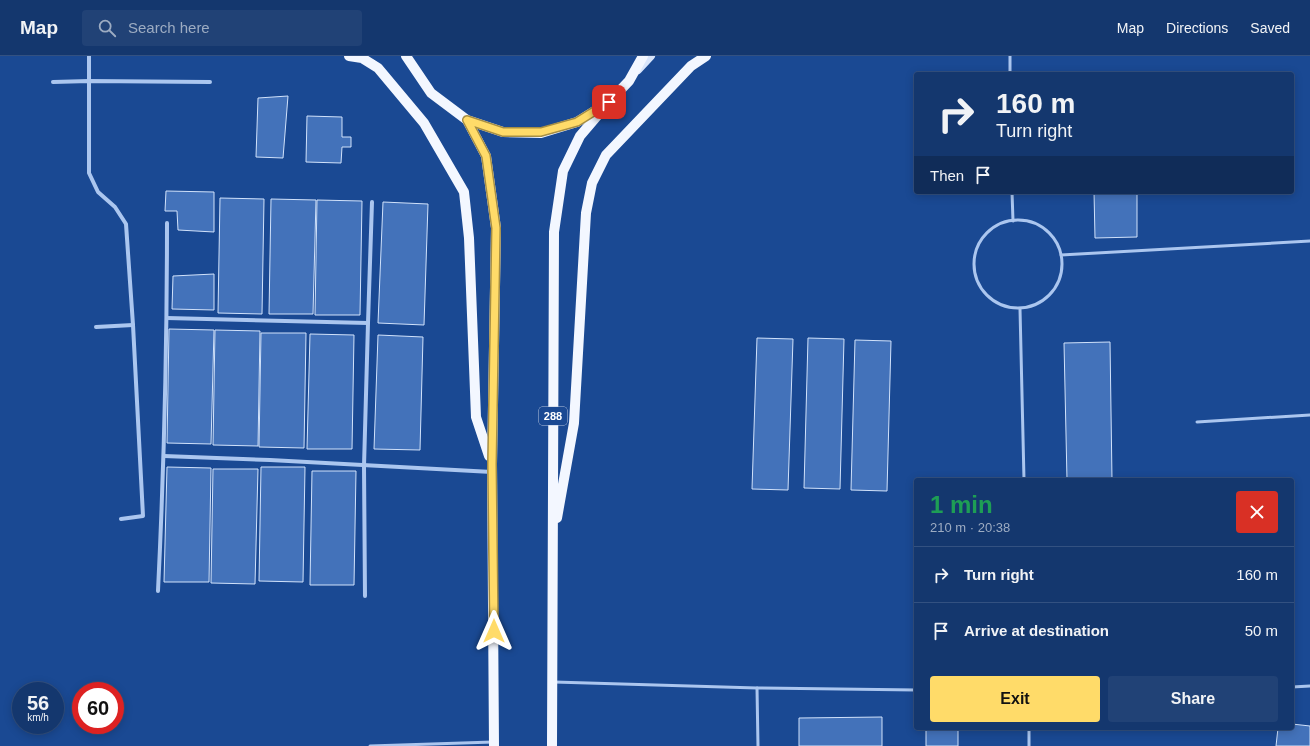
<!DOCTYPE html>
<meta charset="utf-8">
<style>
:root{--surface:#14376e;--page:#214276;--text:#f1f3f6;--muted:#9dacc2;--line:#335181;--accent:#ffdb69}
body{margin:0;font-family:Helvetica,sans-serif;background:var(--page);color:var(--text);height:100vh;display:flex;flex-direction:column;font-size:15px;white-space:nowrap}
*{box-sizing:border-box;margin:0}
p{font-size:13px;color:var(--muted)}
.icon{flex:none;width:22px;height:22px;fill:none;stroke:currentColor;stroke-width:2;stroke-linecap:round;stroke-linejoin:round}
.map{position:relative;flex:1;overflow:hidden}
.panel{position:absolute;left:914px;top:422px;width:380px;height:252px;display:flex;flex-direction:column;background:var(--surface);border-radius:4px;box-shadow:0 2px 10px #0003,0 0 0 1px var(--line)}
.panel>*{flex:none}
.hud{position:absolute;left:914px;top:16px;width:380px;height:122px;border-radius:4px;box-shadow:0 2px 10px #0003,0 0 0 1px var(--line);background:#14376e;color:var(--text);overflow:hidden}
.speed{position:absolute;left:12px;top:626px;display:flex;gap:8px;font-size:20px;font-weight:700;text-align:center}
.speed>*{display:grid;place-content:center;width:52px;height:52px;border-radius:50%;background:var(--surface);box-shadow:0 2px 10px #0003,0 0 0 1px var(--line);line-height:1}
.speed small{font-size:10px;font-weight:400}
.speed .limit{border:6px solid #d22;background:#fff;color:#111}
.pin{position:absolute;display:grid;place-items:center;width:34px;height:34px;color:#fff;margin:-17px;border-radius:8px;box-shadow:0 2px 6px #0006}
.me{position:absolute;width:44px;margin:-22px;rotate:0deg;stroke-linejoin:round;filter:drop-shadow(0 0 3px #0008)}
.turn{display:flex;align-items:center;gap:14px;height:84px;padding:0 16px;font-size:18px}
.turn .icon{width:52px;height:52px;stroke-width:2.5}
.turn b{display:block;font-size:28px;line-height:34px}
.then{display:flex;align-items:center;height:38px;padding:0 16px;background:#0003;gap:8px;font-size:15px}
.round{display:grid;place-items:center;flex:none;width:42px;height:42px;border-radius:4px;background:var(--page)}
.head{display:flex;align-items:center;justify-content:space-between;height:68px;padding:0 16px}
h1{font-size:24px;font-weight:600;line-height:30px;color:#1e9e55}
.cta{display:flex;gap:8px;margin-top:auto;padding:8px 16px}
.cta a{flex:1;height:46px;border-radius:4px;background:var(--accent);color:#111;font-size:16px;font-weight:600;line-height:46px;text-align:center}
.cta a+a{background:var(--page);color:var(--text)}
ul{padding:0;list-style:none}
li{display:flex;align-items:center;gap:12px;height:56px;padding:0 16px;border-top:1px solid var(--line)}
li div{flex:1}
li b{display:block;font-size:15px}
li em{font-style:normal}
header{display:flex;align-items:center;gap:24px;box-sizing:border-box;height:56px;padding:0 20px;background:var(--surface);border-bottom:1px solid var(--line)}
header strong{font-size:19px}
nav{display:flex;gap:22px;margin-inline-start:auto;font-size:14px}
.search{width:280px;height:36px;background:var(--page);display:flex;align-items:center;gap:10px;box-sizing:border-box;padding:0 14px;border-radius:4px;color:var(--muted);font-size:15px}
.map>svg:first-child{display:block}
</style>
<header>
<strong>Map</strong>
<div class="search"><svg class="icon" aria-label="search" viewBox="0 0 24 24"><circle cx="10" cy="10" r="6"/><path d="M15 15l6 6"/></svg>Search here</div>
<nav><a>Map</a><a>Directions</a><a>Saved</a></nav>
</header>
<div class="map">
<svg width="1310" height="690" viewBox="0 0 1310 690">
<rect width="100%" height="100%" fill="#1a4993"/>
<g fill="#4372ba" stroke="#d1e2fb">
<polygon points="288,40 283,102 256,101 258,42"/>
<polygon points="307,60 342,61 342,81 351,81 351,91 342,91 341,107 306,106"/>
<polygon points="166,135 214,136 214,176 178,174 177,155 165,155"/>
<polygon points="1094,136 1137,136 1137,181 1095,182"/>
<polygon points="220,142 264,143 262,258 218,257"/>
<polygon points="271,143 316,144 313,258 269,258"/>
<polygon points="317,144 362,145 360,259 315,259"/>
<polygon points="383,146 428,148 424,269 378,267"/>
<polygon points="214,218 214,254 172,253 173,220"/>
<polygon points="169,273 214,274 211,388 167,387"/>
<polygon points="215,274 260,275 258,390 213,389"/>
<polygon points="261,277 306,277 304,392 259,391"/>
<polygon points="310,278 354,279 352,393 307,393"/>
<polygon points="378,279 423,281 420,394 374,393"/>
<polygon points="757,282 793,283 788,434 752,433"/>
<polygon points="808,282 844,283 840,433 804,432"/>
<polygon points="855,284 891,285 887,435 851,434"/>
<polygon points="1110,286 1112,424 1067,424 1064,287"/>
<polygon points="167,411 211,412 209,526 164,526"/>
<polygon points="261,411 305,411 303,526 259,525"/>
<polygon points="213,413 258,413 255,528 211,527"/>
<polygon points="312,415 356,415 354,529 310,529"/>
<polygon points="882,661 882,690 799,690 799,662"/>
<polygon points="1292,668 1310,670 1310,690 1276,690 1278,672 1292,672"/>
<rect x="926" y="672" width="32" height="18"/>
</g>
<g fill="none" stroke-linecap="round" stroke-linejoin="round">
<g stroke="#abc6ef" stroke-width="3">
<polyline points="1010,0 1010,18"/>
<polyline points="1012,136 1013,165"/>
<circle cx="1018" cy="208" r="44"/>
<polyline points="1061,199 1310,185"/>
<polyline points="1020,253 1024,424"/>
<polyline points="1197,366 1310,359"/>
<polyline points="554,626 757,632 916,634"/>
<polyline points="1292,631 1310,630"/>
<polyline points="757,632 758,690"/>
<polyline points="1029,672 1029,690"/>
<polyline points="370,690 493,686"/>
</g>
<g stroke="#abc6ef" stroke-width="4">
<polyline points="89,0 89,117 98,136 115,151 126,168 133,269 143,460 121,463"/>
<polyline points="53,26 89,25 210,26"/>
<polyline points="167,262 368,267 364,410 365,540"/>
<polyline points="368,267 372,146"/>
<polyline points="96,271 133,269"/>
<polyline points="164,400 270,404 492,416"/>
<path d="M 158,535 C 164,412 167,290 167,167"/>
</g>
<polyline stroke="#d8e5fb" stroke-width="8" points="638,14 651,0"/>
<g stroke="#f3f7ff" stroke-width="10">
<polyline points="349,0 362,2 378,12 424,67 464,136 469,182 476,361 489,400"/>
<polyline points="406,0 431,37 467,64 503,76 541,77 577,66 609,46 629,25 643,0"/>
<polyline points="467,64 486,100 496,172 492,408 494,690"/>
<polyline points="557,462 574,367 586,157 592,127 606,99 691,10 706,0"/>
<polyline points="552,690 554,176 563,115 580,80 609,46"/>
</g>
</g>
<g fill="none" stroke-linecap="round" stroke-linejoin="round">
<g stroke="#a68e44" stroke-width="10">
<polyline id="route" points="494,575 492,408 496,172 486,100 467,64 503,76 541,76 577,66 609,46"/>
</g>
<use href="#route" stroke="#ffdb69" stroke-width="7"/>
</g>
<g text-anchor="middle" stroke-width="3" stroke-linejoin="round" paint-order="stroke">
<rect fill="#1a4993" stroke="#bac8df" stroke-width="1" x="539" y="351" width="28" height="18" rx="3"/>
<g font-size="11" font-weight="bold" fill="#fff">
<text x="553" y="364">288</text>
</g>
</g>
</svg>
<div class="speed"><div>56<small>km/h</small></div><div class="limit">60</div></div>
<div class="pin" style="left:609px;top:46px;background:#d93025"><svg class="icon" aria-label="arrive" viewBox="0 0 24 24"><path d="M6 21V4h12l-3 4 3 4H6"/></svg></div>
<svg class="me" style="left:494px;top:575px" viewBox="-20 -20 40 40"><path d="M0-17L14 15 0 8-14 15z" fill="#ffdb69" stroke="#fff" stroke-width="4"/></svg>
<div class="hud">
<div class="turn"><svg class="icon" aria-label="right" viewBox="0 0 24 24"><path d="M7 20v-9h11M14 6l5 5-5 5"/></svg><div><b>160 m</b>Turn right</div></div>
<div class="then">Then<svg class="icon" aria-label="arrive" viewBox="0 0 24 24"><path d="M6 21V4h12l-3 4 3 4H6"/></svg></div>
</div>
<section class="panel">
<div class="head"><div><h1>1 min</h1><p>210 m · 20:38</p></div><a class="round" style="background:#d93025;color:#fff"><svg class="icon" aria-label="close" viewBox="0 0 24 24"><path d="M6 6l12 12M18 6L6 18"/></svg></a></div>
<ul>
<li><svg class="icon" aria-label="right" viewBox="0 0 24 24"><path d="M7 20v-9h11M14 6l5 5-5 5"/></svg><div><b>Turn right</b></div><em>160 m</em></li>
<li><svg class="icon" aria-label="arrive" viewBox="0 0 24 24"><path d="M6 21V4h12l-3 4 3 4H6"/></svg><div><b>Arrive at destination</b></div><em>50 m</em></li>
</ul>
<div class="cta"><a>Exit</a><a>Share</a></div>
</section>
</div>
